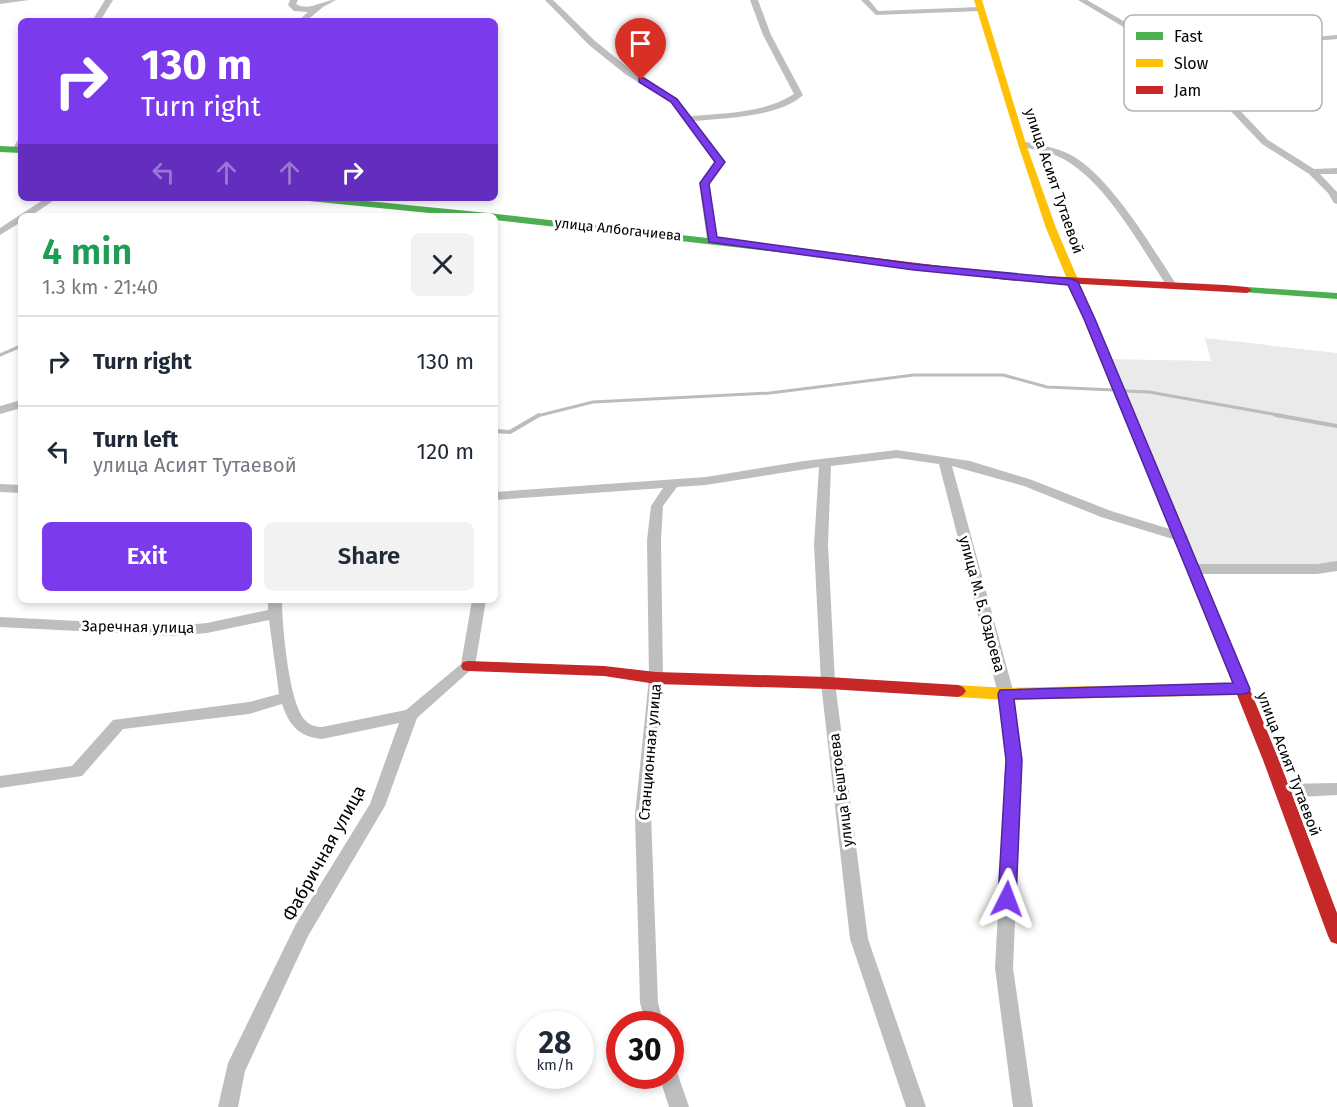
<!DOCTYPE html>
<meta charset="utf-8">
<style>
:root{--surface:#fff;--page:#f2f2f3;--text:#1f2937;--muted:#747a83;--line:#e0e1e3;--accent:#7c3aed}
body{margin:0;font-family:"Fira Sans",sans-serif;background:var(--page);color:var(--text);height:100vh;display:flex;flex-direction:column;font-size:22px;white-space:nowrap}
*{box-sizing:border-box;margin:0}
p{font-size:20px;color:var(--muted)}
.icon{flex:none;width:33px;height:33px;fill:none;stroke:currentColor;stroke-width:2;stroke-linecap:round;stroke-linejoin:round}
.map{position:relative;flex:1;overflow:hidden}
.panel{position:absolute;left:18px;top:213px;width:480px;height:390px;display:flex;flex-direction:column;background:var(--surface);border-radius:9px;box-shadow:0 3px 9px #0003}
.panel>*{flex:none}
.hud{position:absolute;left:18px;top:18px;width:480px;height:183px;border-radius:9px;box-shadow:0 3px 9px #0003;background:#7c3aed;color:#fff;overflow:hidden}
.speed{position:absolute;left:516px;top:1011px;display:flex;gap:12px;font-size:30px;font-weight:700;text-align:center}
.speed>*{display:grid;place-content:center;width:78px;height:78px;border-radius:50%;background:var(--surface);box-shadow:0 3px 9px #0003;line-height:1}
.speed small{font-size:15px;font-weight:400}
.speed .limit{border:9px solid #d22;background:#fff;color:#111}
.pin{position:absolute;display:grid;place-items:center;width:51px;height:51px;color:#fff;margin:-62px -26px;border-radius:50% 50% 50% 0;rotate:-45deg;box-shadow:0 0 6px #0007}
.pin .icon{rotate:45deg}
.me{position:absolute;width:66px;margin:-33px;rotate:3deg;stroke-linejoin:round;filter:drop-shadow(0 0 4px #0008)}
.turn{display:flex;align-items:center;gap:21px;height:126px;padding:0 24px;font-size:27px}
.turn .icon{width:78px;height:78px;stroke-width:2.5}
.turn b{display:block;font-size:42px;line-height:51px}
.lanes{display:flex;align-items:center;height:57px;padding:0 24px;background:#0003;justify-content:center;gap:30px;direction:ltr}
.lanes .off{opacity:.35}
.round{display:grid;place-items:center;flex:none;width:63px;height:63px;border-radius:9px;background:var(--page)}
.head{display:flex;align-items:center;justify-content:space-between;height:102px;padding:0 24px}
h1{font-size:36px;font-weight:600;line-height:45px;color:#1e9e55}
.button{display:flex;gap:12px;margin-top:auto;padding:12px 24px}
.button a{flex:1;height:69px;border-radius:9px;background:var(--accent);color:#fff;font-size:24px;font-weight:600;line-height:69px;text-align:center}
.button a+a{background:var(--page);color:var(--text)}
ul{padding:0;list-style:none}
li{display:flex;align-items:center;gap:18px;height:90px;padding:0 24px;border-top:2px solid var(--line)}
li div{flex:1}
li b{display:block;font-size:22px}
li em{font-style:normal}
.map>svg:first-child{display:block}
</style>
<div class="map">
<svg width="1337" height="1107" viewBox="0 0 1337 1107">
<rect width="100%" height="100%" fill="#fff"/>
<polygon fill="#eaeaea" points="1205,338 1337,353 1337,566 1194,569 1106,359 1211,361"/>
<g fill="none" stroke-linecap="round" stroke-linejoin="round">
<g stroke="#bcbcbc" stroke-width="3">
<polyline points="0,355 21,346"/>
<polyline points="1125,391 1149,392 1284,416"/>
<polyline points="537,416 593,402 770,393 914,375 1003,375 1047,387 1114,390"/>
</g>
<g stroke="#bcbcbc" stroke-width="4">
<polyline points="1276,415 1337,426"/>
<polyline points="495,431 510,432 539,415"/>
</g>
<g fill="#bebebe" fill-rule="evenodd">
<polygon points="0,0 29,0 0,4"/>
<polygon points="105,0 113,0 100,21 92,21"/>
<path d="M 290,0 L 298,0 L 296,4 C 310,12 321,0 336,0 L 323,7 L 306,21 L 298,21 L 308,12 L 294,11 L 288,5 Z"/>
<path d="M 545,0 L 553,0 L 595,41 L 631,70 L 677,98 L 690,116 C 724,113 765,113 794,94 L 763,35 L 750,0 L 758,0 L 771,35 L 803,95 C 780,117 725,118 694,121 L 725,162 L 709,183 L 716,242 L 708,242 L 707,240 L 699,183 L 715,162 L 671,102 L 625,74 L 589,45 Z"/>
<polygon points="861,0 869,0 878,11 980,7 984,9 980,11 876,15"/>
<polygon points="1078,0 1087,0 1172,49 1337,35 1337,39 1179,53 1192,60 1268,140 1314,169 1337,168 1337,174 1320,174 1337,192 1337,204 1334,203 1328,193 1309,174 1262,144 1186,64"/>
<polygon points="21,139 20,150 13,152 12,150 18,140"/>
<path d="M 1022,141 C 1038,145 1056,147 1071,155 C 1111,177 1151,246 1176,284 L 1175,286 L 1167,286 C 1140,246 1109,187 1067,161 C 1053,152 1035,150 1019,146 L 1018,144 Z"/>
<polygon points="46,198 57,198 31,216 21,216 21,222 0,235 0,228"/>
<polygon points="21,400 21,408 0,414 0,406"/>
<polygon points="897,450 970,461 1032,480 1111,511 1186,534 1188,537 1181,541 1176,540 1101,517 1024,486 952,466 1014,694 1022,760 1013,968 1033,1107 1013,1107 995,968 1006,760 998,694 939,464 897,458 831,466 828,545 835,683 868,939 926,1107 906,1107 850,939 821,683 814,545 819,467 706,485 677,487 663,506 661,540 663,678 651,815 658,1003 664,1024 646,1024 640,1003 635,815 649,678 647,540 651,506 663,488 495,500 495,492 706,477 804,461"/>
<polygon points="0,484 21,485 21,493 0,492"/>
<polygon points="1337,561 1337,571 1317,574 1194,574 1187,569 1194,564 1317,564"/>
<path d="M 268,600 L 282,600 C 282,625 289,703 305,720 C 310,725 315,727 322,727 L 406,710 L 461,664 L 472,600 L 486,600 L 475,666 L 417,718 L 385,806 L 308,936 L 245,1071 L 238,1107 L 218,1107 L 228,1063 L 296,924 L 370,804 L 399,723 L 322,739 C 299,737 289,725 282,704 L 249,714 L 123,729 L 82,776 L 0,788 L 0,776 L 72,766 L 113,720 L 249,702 L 279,694 L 269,620 L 207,633 L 175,636 L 0,627 L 0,617 L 175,626 L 207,623 L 268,610 Z"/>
<polygon points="1337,783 1337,795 1283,798 1277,796 1275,791 1277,786 1283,784"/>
<polygon points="670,1067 676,1069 689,1107 669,1107 659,1076 670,1076"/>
</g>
<g fill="#4caf50" fill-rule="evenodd">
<polygon points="0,146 21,147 21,153 0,152"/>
<polygon points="304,198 337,198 488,213 804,249 809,252 804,255 495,220 495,216 459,216 309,201"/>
<polygon points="1247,287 1337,293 1337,299 1243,292 1243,288"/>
<polygon points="1103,349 1109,352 1220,617 1218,621 1208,621 1206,617 1097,352"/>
</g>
<g fill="#ffc107" fill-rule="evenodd">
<polygon points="974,0 982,0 1026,144 1056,228 1109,352 1107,354 1099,354 1097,352 1046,228 1018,144"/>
<polygon points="1242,683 1247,685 1250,689 1247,693 1242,695 1006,700 958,697 953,695 950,691 953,687 958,685 1006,688"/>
</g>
<g fill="#c62828" fill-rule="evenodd">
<polygon points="804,249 1006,274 1225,285 1247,287 1252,290 1247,293 1006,280 800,254 800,250"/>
<polygon points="1213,612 1218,613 1220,617 1279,760 1337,913 1337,944 1331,942 1328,936 1263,760 1206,617 1208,613"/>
<polygon points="468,661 604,666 656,672 828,677 958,685 963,687 966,691 963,695 958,697 828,689 656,684 604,676 468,671 463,670 461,666 463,662"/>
</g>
</g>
<polygon fill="#7c3aed" stroke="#51269a" stroke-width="1.5" points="639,78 644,78 677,99 725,162 709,184 717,237 914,264 1072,279 1078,282 1095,319 1250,689 1248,693 1242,694 1014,699 1022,760 1016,899 1013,904 1007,906 1001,904 998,899 1006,760 998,694 1000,690 1233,683 1084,319 1068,285 914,270 709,242 700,183 715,162 671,102 639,82"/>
<g text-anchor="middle" stroke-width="6" stroke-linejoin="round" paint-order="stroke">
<g font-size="14" fill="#000" stroke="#fff">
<text transform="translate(618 229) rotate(6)" y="5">улица Албогачиева</text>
</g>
<g font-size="15" fill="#000" stroke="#fff">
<text transform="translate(1054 181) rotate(71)" y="5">улица Асият Тутаевой</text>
<text transform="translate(982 604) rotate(75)" y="5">улица М. Б. Оздоева</text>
<text transform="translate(138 627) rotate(1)" y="5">Заречная улица</text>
<text transform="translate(650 752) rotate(-85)" y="5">Станционная улица</text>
<text transform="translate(1289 764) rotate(69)" y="5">улица Асият Тутаевой</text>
<text transform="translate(841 790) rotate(-97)" y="5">улица Бештоева</text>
</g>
<g font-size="18" fill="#000" stroke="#fff">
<text transform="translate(324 853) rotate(-61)" y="6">Фабричная улица</text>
</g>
</g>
<rect x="1124" y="15" width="198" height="96" rx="9" fill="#fff" stroke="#b2b2b2" stroke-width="1.5"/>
<rect x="1136" y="32" width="27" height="8" fill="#4caf50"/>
<rect x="1136" y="59" width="27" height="8" fill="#ffc107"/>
<rect x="1136" y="86" width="27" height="8" fill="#c62828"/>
<g font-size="16" fill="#000">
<text x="1174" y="42">Fast</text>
<text x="1174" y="69">Slow</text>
<text x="1174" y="96">Jam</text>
</g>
</svg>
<div class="speed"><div>28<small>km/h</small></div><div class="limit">30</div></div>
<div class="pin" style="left:641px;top:80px;background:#d93025"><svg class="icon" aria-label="arrive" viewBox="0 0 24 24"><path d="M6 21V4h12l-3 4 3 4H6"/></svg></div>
<svg class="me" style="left:1007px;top:899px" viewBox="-20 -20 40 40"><path d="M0-17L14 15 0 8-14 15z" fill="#7c3aed" stroke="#fff" stroke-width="4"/></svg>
<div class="hud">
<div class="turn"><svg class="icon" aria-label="right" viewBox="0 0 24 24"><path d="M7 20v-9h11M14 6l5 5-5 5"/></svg><div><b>130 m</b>Turn right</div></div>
<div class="lanes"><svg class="icon off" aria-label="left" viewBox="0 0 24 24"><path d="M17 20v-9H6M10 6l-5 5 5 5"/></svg><svg class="icon off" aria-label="ahead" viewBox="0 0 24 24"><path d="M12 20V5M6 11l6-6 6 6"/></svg><svg class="icon off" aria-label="ahead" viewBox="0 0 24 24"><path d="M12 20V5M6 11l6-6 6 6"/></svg><svg class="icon" aria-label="right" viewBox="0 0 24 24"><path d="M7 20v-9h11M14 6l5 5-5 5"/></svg></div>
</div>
<section class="panel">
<div class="head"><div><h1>4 min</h1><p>1.3 km · 21:40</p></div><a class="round"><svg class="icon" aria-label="close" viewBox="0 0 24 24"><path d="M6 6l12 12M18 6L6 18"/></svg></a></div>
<ul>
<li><svg class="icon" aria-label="right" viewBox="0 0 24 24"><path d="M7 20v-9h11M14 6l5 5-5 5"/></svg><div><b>Turn right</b></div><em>130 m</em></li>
<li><svg class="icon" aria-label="left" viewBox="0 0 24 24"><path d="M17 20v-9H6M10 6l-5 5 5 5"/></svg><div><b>Turn left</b><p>улица Асият Тутаевой</p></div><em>120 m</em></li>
</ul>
<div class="button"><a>Exit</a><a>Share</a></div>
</section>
</div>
